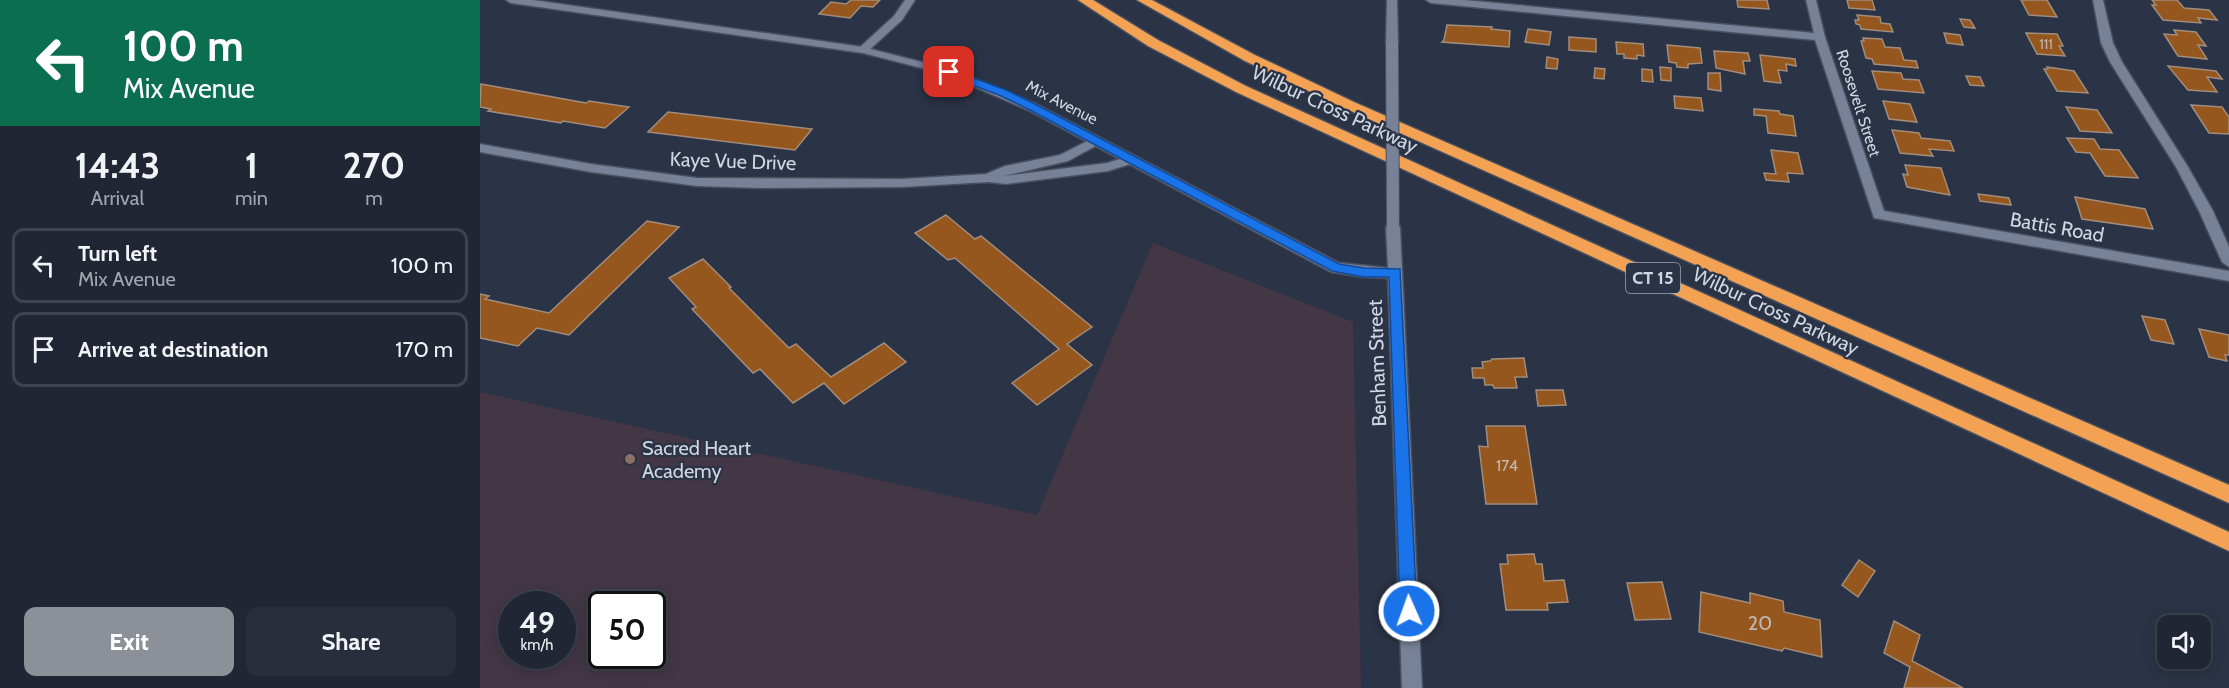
<!DOCTYPE html>
<style>
:root{--surface:#202634;--page:#282e3c;--text:#f1f3f6;--muted:#a2a5ac;--line:#3d434f;--accent:#8c9099}
body{margin:0;font-family:Cabin,sans-serif;background:var(--page);color:var(--text);height:100vh;display:flex;flex-direction:column;font-size:22px;white-space:nowrap}
*{box-sizing:border-box;margin:0}
p{font-size:20px;color:var(--muted)}
.icon{flex:none;width:33px;height:33px;fill:none;stroke:currentColor;stroke-width:2;stroke-linecap:round;stroke-linejoin:round}
.map{position:relative;flex:1;overflow:hidden}
.sheet{display:flex;flex-direction:column;background:var(--surface);width:480px}
.sheet>*{flex:none}
.guide{background:#0b6e4f;color:#fff;overflow:hidden}
.controls{position:absolute;left:1677px;top:615px;display:grid;gap:12px}
.controls a{display:grid;place-items:center;width:54px;height:54px;border-radius:12px;background:var(--surface);box-shadow:0 3px 15px #0003,0 0 0 2px var(--line);font-size:30px}
.speed{position:absolute;left:18px;top:591px;display:flex;gap:12px;font-size:30px;font-weight:700;text-align:center}
.speed>*{display:grid;place-content:center;width:78px;height:78px;border-radius:50%;background:var(--surface);box-shadow:0 3px 15px #0003,0 0 0 2px var(--line);line-height:1}
.speed small{font-size:15px;font-weight:400}
.speed .limit{border:3px solid #111;border-radius:9px;background:#fff;color:#111}
.pin{position:absolute;display:grid;place-items:center;width:51px;height:51px;color:#fff;margin:-26px;border-radius:12px;box-shadow:0 3px 9px #0006}
.me{position:absolute;width:66px;margin:-33px;rotate:358deg;stroke-linejoin:round;filter:drop-shadow(0 0 4px #0008)}
.turn{display:flex;align-items:center;gap:21px;height:126px;padding:0 24px;font-size:27px}
.turn .icon{width:78px;height:78px;stroke-width:2.5}
.turn b{display:block;font-size:42px;line-height:51px}
.eta{display:flex;justify-content:space-evenly;align-items:center;height:102px;text-align:center}
.eta b{font-size:36px;font-weight:700;line-height:42px}
.cta{display:flex;gap:12px;margin-top:auto;padding:12px 24px}
.cta a{flex:1;height:69px;border-radius:12px;background:var(--accent);color:#fff;font-size:24px;font-weight:700;line-height:69px;text-align:center}
.cta a+a{background:var(--page);color:var(--text)}
ul{padding:0;list-style:none}
li{display:flex;align-items:center;gap:18px;height:75px;margin:0 12px 9px;padding:0 12px;border:3px solid var(--line);border-radius:12px}
li div{flex:1}
li b{display:block;font-size:22px}
li em{font-style:normal}
main{display:flex;flex:1;min-height:0}
.map>svg:first-child{display:block}
</style>
<main>
<section class="sheet">
<div class="guide">
<div class="turn"><svg class="icon" aria-label="left" viewBox="0 0 24 24"><path d="M17 20v-9H6M10 6l-5 5 5 5"/></svg><div><b>100 m</b>Mix Avenue</div></div>
</div>
<div class="eta">
<div><b>14:43</b><p>Arrival</p></div>
<div><b>1</b><p>min</p></div>
<div><b>270</b><p>m</p></div>
</div>
<ul>
<li><svg class="icon" aria-label="left" viewBox="0 0 24 24"><path d="M17 20v-9H6M10 6l-5 5 5 5"/></svg><div><b>Turn left</b><p>Mix Avenue</p></div><em>100 m</em></li>
<li><svg class="icon" aria-label="arrive" viewBox="0 0 24 24"><path d="M6 21V4h12l-3 4 3 4H6"/></svg><div><b>Arrive at destination</b></div><em>170 m</em></li>
</ul>
<div class="cta"><a>Exit</a><a>Share</a></div>
</section>
<div class="map">
<svg width="1749" height="688" viewBox="0 0 1749 688">
<rect width="100%" height="100%" fill="#2b3346"/>
<path fill="#433645" fill-rule="evenodd" d="M 673,243 L 873,322 L 881,688 L 0,688 L 0,392 L 557,515 ZM 32,604 L 82,604 L 82,656 L 32,656 ZM 122,604 L 172,604 L 172,656 L 122,656 Z"/>
<g fill="#95571e" stroke="#a28d7c" stroke-width="1.5">
<polygon points="371,0 400,0 393,7 381,6 370,18 339,14 351,2 366,4"/>
<polygon points="1257,0 1287,0 1289,9 1258,7"/>
<polygon points="1367,0 1392,0 1395,10 1369,8"/>
<polygon points="1541,0 1567,0 1577,17 1549,15"/>
<polygon points="1672,0 1697,0 1704,8 1729,10 1737,20 1718,18 1721,23 1683,20 1672,5 1676,5"/>
<polygon points="1377,15 1400,17 1401,23 1410,24 1413,32 1381,29 1380,25 1376,24 1375,20 1379,20"/>
<polygon points="1480,19 1490,20 1495,28 1484,27"/>
<polygon points="967,25 1012,27 1011,29 1030,31 1029,47 962,42 964,40"/>
<polygon points="1048,29 1071,32 1069,45 1045,42"/>
<polygon points="1694,30 1716,32 1726,46 1718,45 1727,59 1698,56 1684,34 1697,35"/>
<polygon points="1464,33 1480,35 1483,45 1467,43"/>
<polygon points="1546,33 1577,34 1583,46 1579,46 1585,56 1557,54"/>
<polygon points="1089,37 1116,39 1116,52 1089,50"/>
<polygon points="1383,38 1402,39 1405,47 1420,48 1424,60 1436,61 1438,68 1394,64 1392,59 1386,58 1381,41 1384,41"/>
<polygon points="1136,42 1163,44 1164,56 1157,55 1157,59 1144,58 1144,54 1137,54"/>
<polygon points="1187,45 1220,48 1222,63 1208,64 1208,68 1197,67 1196,63 1189,62"/>
<polygon points="1234,51 1268,53 1270,61 1263,61 1265,74 1236,68"/>
<polygon points="1280,55 1315,59 1316,66 1306,64 1307,71 1298,70 1301,83 1284,81"/>
<polygon points="1067,57 1078,59 1077,69 1066,68"/>
<polygon points="1688,66 1736,71 1742,79 1727,77 1737,92 1708,90"/>
<polygon points="1180,67 1191,68 1191,81 1181,80"/>
<polygon points="1567,67 1594,71 1608,93 1577,91 1564,69 1568,69"/>
<polygon points="1115,68 1125,69 1124,79 1114,78"/>
<polygon points="1162,69 1172,70 1173,82 1162,81"/>
<polygon points="1392,71 1421,73 1423,79 1439,80 1444,93 1398,89"/>
<polygon points="1228,73 1240,73 1241,91 1228,89"/>
<polygon points="1486,76 1500,77 1504,86 1490,85"/>
<polygon points="1,84 106,103 109,101 149,107 125,128 83,121 81,123 8,111 11,109 0,107"/>
<polygon points="1194,96 1221,98 1223,111 1195,108"/>
<polygon points="1403,101 1430,104 1437,122 1409,119"/>
<polygon points="1711,105 1742,107 1749,117 1749,134 1729,133"/>
<polygon points="1586,107 1617,110 1632,133 1600,131"/>
<polygon points="1274,109 1299,111 1300,114 1313,116 1316,136 1288,133 1286,116 1274,115"/>
<polygon points="188,112 332,129 315,150 168,132"/>
<polygon points="1412,130 1439,133 1441,138 1470,141 1474,151 1449,149 1453,156 1420,153"/>
<polygon points="1587,138 1614,139 1620,149 1639,150 1658,178 1625,176 1610,153 1596,152"/>
<polygon points="1291,150 1318,153 1323,174 1307,173 1309,182 1286,180 1284,173 1296,174"/>
<polygon points="1425,165 1461,168 1470,195 1427,187 1423,174 1428,175"/>
<polygon points="1498,194 1529,198 1531,205 1500,201"/>
<polygon points="1595,197 1665,209 1673,229 1602,219"/>
<polygon points="466,215 495,239 501,236 612,327 587,344 612,365 557,405 532,383 579,349 475,258 468,260 435,233"/>
<polygon points="167,221 199,227 89,335 57,328 38,346 0,338 0,294 9,296 5,299 69,313"/>
<polygon points="223,259 251,287 249,288 309,348 316,344 351,377 404,343 426,362 364,404 344,383 313,403 280,369 273,373 212,309 216,307 189,278"/>
<polygon points="1662,316 1685,320 1694,344 1671,340"/>
<polygon points="1719,329 1749,335 1749,355 1745,355 1747,361 1729,357"/>
<polygon points="1044,358 1047,377 1035,377 1037,388 1014,388 1013,385 1005,385 1004,378 993,378 992,368 1003,368 1002,362 1010,361 1012,359"/>
<polygon points="1056,390 1083,390 1086,405 1058,406"/>
<polygon points="1006,426 1045,426 1057,504 1006,504 999,446 1008,447"/>
<polygon points="1054,554 1056,564 1062,564 1064,581 1084,580 1088,602 1067,603 1068,610 1026,610 1020,564 1028,564 1027,555"/>
<polygon points="1379,560 1395,571 1378,597 1362,585"/>
<polygon points="1182,582 1191,619 1155,620 1147,583"/>
<polygon points="1221,592 1270,603 1270,593 1303,601 1304,612 1340,620 1342,657 1304,648 1302,651 1219,632"/>
<polygon points="1414,621 1440,635 1432,661 1483,688 1424,688 1430,667 1404,653"/>
</g>
<g fill="none" stroke-linecap="round" stroke-linejoin="round">
<g stroke="#484f5f" stroke-width="3">
<g id="street">
<polygon points="425,0 435,0 422,20 387,52 379,52 379,48 414,16"/>
<polygon points="946,0 984,0 1334,33 1326,0 1336,0 1345,37 1404,211 1749,271 1749,281 1394,218 1335,40 951,3"/>
<polygon points="1613,0 1623,0 1633,43 1642,62 1708,167 1733,211 1749,247 1749,267 1742,262 1719,211 1696,167 1630,62 1621,43"/>
<polygon points="617,136 623,140 621,143 588,161 524,176 627,163 653,155 659,159 657,162 628,171 526,184 508,182 422,187 280,188 217,186 111,172 0,152 0,144 111,164 217,178 422,179 506,174 525,166 580,155"/>
</g>
</g>
<g stroke="#484f5f" stroke-width="3">
<g id="secondary">
<polygon points="26,0 53,0 383,47 473,70 556,104 859,263 908,268 906,227 908,224 918,224 920,227 942,688 922,688 908,278 884,277 851,272 548,110 465,74 383,53 31,3"/>
<polygon points="907,0 917,0 918,43 912,46 906,43"/>
</g>
</g>
<g stroke="#484f5f" stroke-width="3">
<g id="highway">
<polygon points="598,0 613,0 678,40 766,86 1749,532 1749,551 756,92 668,46"/>
<polygon points="657,0 672,0 775,55 874,102 1749,485 1749,503 864,108 765,61"/>
</g>
</g>
<use href="#street" fill="#778197" fill-rule="evenodd"/>
<use href="#secondary" fill="#778197" fill-rule="evenodd"/>
<use href="#highway" fill="#f3a253" fill-rule="evenodd"/>
<g stroke="#484f5f" stroke-width="14" stroke-linecap="butt">
<polyline id="secondary-bridge" points="912,43 913,227"/>
</g>
<use href="#secondary-bridge" stroke="#778197" stroke-width="12"/>
</g>
<polygon fill="#1a73e8" stroke="#114b97" stroke-width="1.5" points="469,69 526,90 555,104 859,264 884,268 920,269 937,611 935,617 929,619 923,617 920,611 909,277 884,277 852,271 548,109 519,95 465,75 465,70"/>
<circle fill="#8d6e63" stroke="#2b3346" stroke-width="2" cx="150" cy="459" r="6"/>
<g text-anchor="middle" stroke-width="4.5" stroke-linejoin="round" paint-order="stroke">
<g font-size="14" fill="#c1b6b1">
<text x="1566" y="49">111</text>
</g>
<g font-size="16" fill="#d0d6e2" stroke="#2b3346">
<text transform="translate(582 102) rotate(27)" y="6">Mix Avenue</text>
<text transform="translate(1379 103) rotate(72)" y="6">Roosevelt Street</text>
</g>
<g font-size="16" fill="#c1b6b1">
<text x="1027" y="471">174</text>
</g>
<rect fill="#2b3346" stroke="#9ea5b3" stroke-width="1.5" x="1146" y="263" width="54" height="30" rx="4.5"/>
<g font-size="18" font-weight="bold" fill="#d0d6e2">
<text x="1173" y="284">CT 15</text>
</g>
<g font-size="20" fill="#d0d6e2" stroke="#2b3346">
<text transform="translate(855 109) rotate(25)" y="7">Wilbur Cross Parkway</text>
<text transform="translate(253 161) rotate(2)" y="7">Kaye Vue Drive</text>
<text transform="translate(1577 227) rotate(10)" y="7">Battis Road</text>
<text transform="translate(1296 311) rotate(25)" y="7">Wilbur Cross Parkway</text>
<text transform="translate(897 363) rotate(-92)" y="7">Benham Street</text>
</g>
<g font-size="20" fill="#d0d6e2" stroke="#2b3346" text-anchor="start">
<text x="162" y="455">Sacred Heart<tspan x="162" dy="23">Academy</tspan></text>
</g>
<g font-size="20" fill="#c1b6b1">
<text x="1280" y="630">20</text>
</g>
</g>
</svg>
<div class="controls">
<a><svg class="icon" aria-label="sound" viewBox="0 0 24 24"><path d="M4 9h4l5-4v14l-5-4H4zM17 9q2 3 0 6"/></svg></a>
</div>
<div class="speed"><div>49<small>km/h</small></div><div class="limit">50</div></div>
<div class="pin" style="left:469px;top:72px;background:#d93025"><svg class="icon" aria-label="arrive" viewBox="0 0 24 24"><path d="M6 21V4h12l-3 4 3 4H6"/></svg></div>
<svg class="me" style="left:929px;top:611px" viewBox="-20 -20 40 40"><circle r="17" fill="#1a73e8" stroke="#fff" stroke-width="3"/><path d="M0-11L8 9 0 5-8 9z" fill="#fff"/></svg>
</div>
</main>
